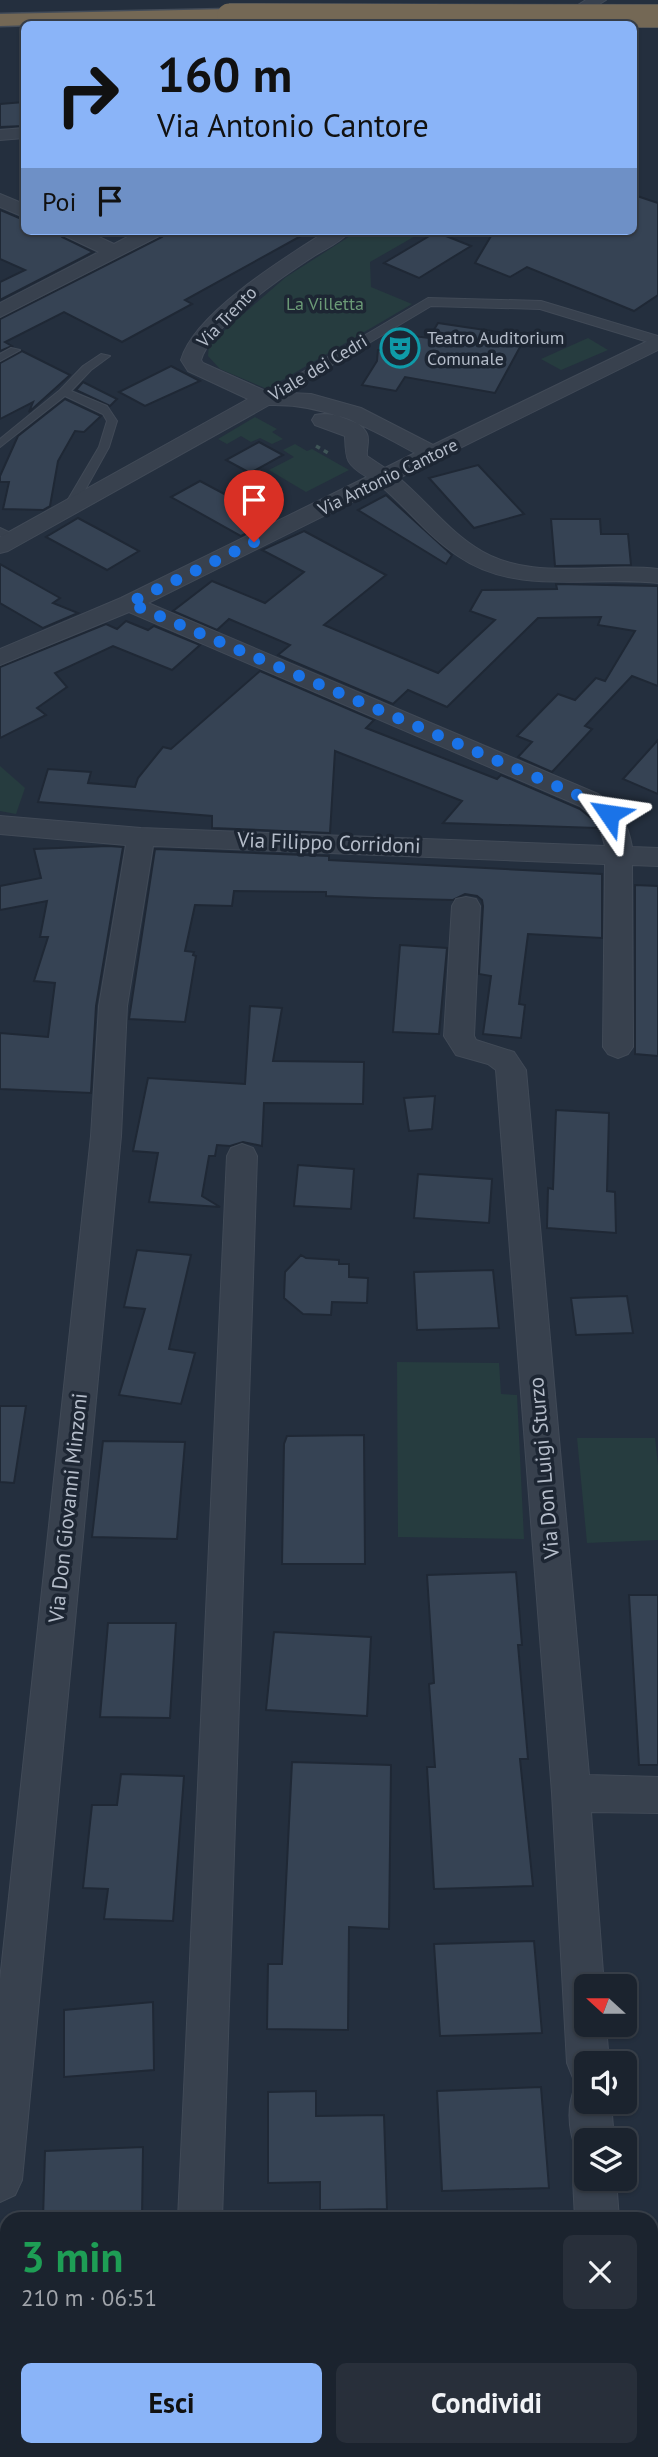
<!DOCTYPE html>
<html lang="it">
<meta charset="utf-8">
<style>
:root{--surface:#1b232e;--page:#282f3a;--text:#f1f3f6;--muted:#a0a4aa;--line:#39404a;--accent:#8ab4f8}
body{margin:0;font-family:"PT Sans",sans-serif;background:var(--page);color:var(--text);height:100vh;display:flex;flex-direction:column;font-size:26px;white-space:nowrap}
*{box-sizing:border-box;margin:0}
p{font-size:23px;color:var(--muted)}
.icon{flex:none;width:38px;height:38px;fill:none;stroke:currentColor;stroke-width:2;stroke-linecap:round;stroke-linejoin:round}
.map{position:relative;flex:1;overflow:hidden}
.details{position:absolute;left:0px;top:2212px;width:658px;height:245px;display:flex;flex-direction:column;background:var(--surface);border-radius:21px 21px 0 0;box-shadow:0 2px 5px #0004,0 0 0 2px var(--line)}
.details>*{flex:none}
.guide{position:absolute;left:21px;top:21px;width:616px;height:214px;border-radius:10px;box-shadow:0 2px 5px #0004,0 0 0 2px var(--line);background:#8ab4f8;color:#111;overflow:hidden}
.needle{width:46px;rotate:291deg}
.controls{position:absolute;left:574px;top:1974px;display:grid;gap:14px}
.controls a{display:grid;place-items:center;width:63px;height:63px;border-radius:10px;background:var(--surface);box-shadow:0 2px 5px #0004,0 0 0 2px var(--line);font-size:35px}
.pin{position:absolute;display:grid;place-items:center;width:60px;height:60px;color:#fff;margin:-72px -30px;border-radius:50% 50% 50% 0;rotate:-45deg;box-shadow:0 0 7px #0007}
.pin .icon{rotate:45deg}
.me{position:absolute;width:77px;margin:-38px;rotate:302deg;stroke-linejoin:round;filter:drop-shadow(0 0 5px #0008)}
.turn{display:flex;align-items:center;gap:24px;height:147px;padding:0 21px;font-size:32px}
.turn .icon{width:91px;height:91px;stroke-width:2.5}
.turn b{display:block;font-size:49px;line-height:60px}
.then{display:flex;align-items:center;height:66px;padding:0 21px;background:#0003;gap:14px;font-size:26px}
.round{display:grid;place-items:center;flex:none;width:74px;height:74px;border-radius:10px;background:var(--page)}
.overview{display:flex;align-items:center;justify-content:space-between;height:119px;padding:0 21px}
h1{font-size:42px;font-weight:800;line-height:52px;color:#1e9e55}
.button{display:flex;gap:14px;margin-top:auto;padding:14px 21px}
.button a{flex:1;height:80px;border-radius:10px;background:var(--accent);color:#111;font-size:28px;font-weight:800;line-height:80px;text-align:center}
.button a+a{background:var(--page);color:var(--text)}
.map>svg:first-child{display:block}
</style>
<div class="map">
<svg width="658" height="2457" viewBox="0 0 658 2457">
<rect width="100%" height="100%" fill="#242f3e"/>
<g fill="#263c3f">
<polygon points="358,231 424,231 370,262 371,287 412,304 267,389 220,369 208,356 209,344 286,277"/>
<polygon points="588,338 608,350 561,370 541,359"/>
<polygon points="255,417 277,429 272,432 283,439 272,444 260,438 251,442 241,436 227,444 218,439"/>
<polygon points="295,444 307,451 312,449 349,470 306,492 269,470 294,457 283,450"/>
<polygon points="0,766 25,788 16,814 0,811"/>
<polygon points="397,1362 499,1363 501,1394 517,1395 524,1539 398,1537"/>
<polygon points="577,1438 655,1438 658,1465 658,1540 587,1543"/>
</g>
<g fill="#364354" stroke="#1f2835" stroke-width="2">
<polygon points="24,102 24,126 0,127 0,104"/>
<polygon points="634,195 658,203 658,295 634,311 527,267 510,277 475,263 494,231 634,231"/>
<polygon points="0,210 24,220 24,231 57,231 62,237 93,252 0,300 0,282 25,270 0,259"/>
<polygon points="167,231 310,231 185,300 192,304 122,342 64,312 5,342 12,346 0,351 0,319 162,237"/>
<polygon points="436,232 471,246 419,278 384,263"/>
<polygon points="438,323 526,336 495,393 405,377 396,391 362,385 377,361 378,350 398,350 409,342 413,336 429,338"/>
<polygon points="22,351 70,375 29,412 33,402 0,419 0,363"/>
<polygon points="171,366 200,381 145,406 119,392"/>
<polygon points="83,382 117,399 110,406 76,390"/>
<polygon points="65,399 101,416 84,432 75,431 58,461 50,506 43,510 3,509 9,482 0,482 0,476 18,436"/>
<polygon points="259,442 283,455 250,473 226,460"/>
<polygon points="478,465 524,514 474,528 429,478"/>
<polygon points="200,481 273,520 241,536 171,497"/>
<polygon points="386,495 452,555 446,564 358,510"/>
<polygon points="78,518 106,533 139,551 107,570 46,537"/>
<polygon points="551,519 600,519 601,534 628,534 631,565 555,566"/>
<polygon points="304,531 386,575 324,625 438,673 495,620 470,611 482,590 557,589 556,584 658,586 658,686 632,676 585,726 592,729 552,772 518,757 532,742 517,736 558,694 575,700 596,678 605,681 635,631 598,625 601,617 538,618 447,707 408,690 393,704 278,655 290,645 229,619 217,630 173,611 212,581 265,603 304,572 262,550"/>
<polygon points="0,564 60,598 53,603 78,613 43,628 0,603"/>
<polygon points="126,621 148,630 154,626 200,645 172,670 113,646 55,673 67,687 37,708 46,715 0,738 0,667 106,624 117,629"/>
<polygon points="260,671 374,720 366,728 497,779 501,775 580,809 596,822 597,828 443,823 462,801 335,751 330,833 212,828 212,816 38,802 48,769 91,772 88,783 135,787 138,778 163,747 171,749"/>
<polygon points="658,740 658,794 623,779"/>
<polygon points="108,846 123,847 96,1006 91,1093 0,1089 0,1033 48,1037 55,983 34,981 48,937 40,937 47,901 0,910 0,886 41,878 34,849"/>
<polygon points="155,849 329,856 329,860 602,874 602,938 528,934 519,1004 525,1005 521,1038 483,1034 491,976 479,974 483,906 482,900 477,896 465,894 453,900 375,898 326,896 326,892 234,891 232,906 195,905 185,951 194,952 193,955 196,956 185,1022 129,1019"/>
<polygon points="635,885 658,886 658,1056 635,1054"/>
<polygon points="400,945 447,948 439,1034 393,1032"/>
<polygon points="250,1006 282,1008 273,1061 364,1062 363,1104 264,1103 262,1146 243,1142 230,1146 217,1145 215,1156 209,1156 202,1196 220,1207 149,1202 158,1153 133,1151 148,1078 245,1084"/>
<polygon points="435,1096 432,1129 409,1131 404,1098"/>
<polygon points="556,1110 609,1113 607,1191 615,1192 616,1233 547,1228 548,1188 553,1189"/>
<polygon points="298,1165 354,1169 351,1209 294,1206"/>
<polygon points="418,1174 492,1179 489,1223 414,1218"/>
<polygon points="137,1250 191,1255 169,1349 195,1353 181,1404 119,1395 145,1309 124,1307"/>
<polygon points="301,1255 306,1258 339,1260 339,1264 349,1264 349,1277 368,1278 367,1303 332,1302 331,1315 303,1314 284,1298 285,1272"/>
<polygon points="493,1270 499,1328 417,1330 414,1272"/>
<polygon points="627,1296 633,1333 576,1335 571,1298"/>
<polygon points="0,1406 26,1406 14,1483 0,1482"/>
<polygon points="364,1435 365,1564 282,1564 284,1444 287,1436"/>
<polygon points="103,1441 185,1442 177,1539 92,1537"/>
<polygon points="516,1572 522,1645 518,1645 528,1759 520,1759 533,1886 434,1889 427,1767 435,1767 429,1684 434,1683 427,1575"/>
<polygon points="629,1595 658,1595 658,1765 639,1765"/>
<polygon points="108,1623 176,1623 170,1718 100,1717"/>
<polygon points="274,1632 371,1637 367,1716 266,1710"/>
<polygon points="292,1762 391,1765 389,1929 349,1927 348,2030 267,2029 268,1964 282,1964"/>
<polygon points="121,1774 184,1776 173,1921 104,1919 108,1889 83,1888 92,1805 117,1805"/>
<polygon points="534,1941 542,2033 440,2036 434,1944"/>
<polygon points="153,2002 154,2070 64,2077 64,2010"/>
<polygon points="541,2087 549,2188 442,2191 437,2091"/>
<polygon points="316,2091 316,2116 384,2115 387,2209 320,2210 320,2182 268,2183 268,2092"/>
<polygon points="143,2147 142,2219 43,2219 45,2151"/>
</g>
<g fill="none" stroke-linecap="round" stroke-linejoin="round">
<g stroke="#414a57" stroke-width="2">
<g id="service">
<polygon points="11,348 20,350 0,361 0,354"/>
<polygon points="101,354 110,356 91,370 71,391 107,406 117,421 109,447 75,508 69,511 63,508 99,447 107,421 103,414 65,396 0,447 0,439 60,390 83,366"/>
<polygon points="0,528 17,536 19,538 13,541 0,536"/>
</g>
</g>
<g stroke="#414a57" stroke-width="2">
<polygon id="pedestrian" points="428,298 541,301 658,336 658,345 540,309 431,306 270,402 260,402 257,399"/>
</g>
<g stroke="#414a57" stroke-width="2">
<g id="minor">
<polygon points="586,0 606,0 567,24 548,24"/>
<polygon points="24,128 24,138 0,140 0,130"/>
<polygon points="0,194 24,204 24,217 0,207"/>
<polygon points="60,231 86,231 114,244 139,231 164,231 161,235 0,317 0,303 99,252 63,235"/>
<path d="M 327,231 L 350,231 C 341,242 325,249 314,256 C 283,276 211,325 201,360 L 203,363 L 268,392 L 311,394 L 361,408 L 433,445 L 658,336 L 658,350 L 399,478 C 425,500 446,528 475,547 C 528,583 598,562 658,569 L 658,583 C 592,575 517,597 458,556 C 429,537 408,509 382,487 L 148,603 L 598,794 C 619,807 628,824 632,847 L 658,848 L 658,866 L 632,865 L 633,1047 L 628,1054 L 618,1058 L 608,1054 L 603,1047 L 605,864 L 153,846 L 127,1006 L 121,1136 L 22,2180 L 15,2195 L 0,2202 L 0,1980 L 91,1136 L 99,1006 L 126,845 L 0,834 L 0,816 L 141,828 L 605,846 L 598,821 L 580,806 L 129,612 L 0,665 L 0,649 L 121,598 L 367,477 C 345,464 346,459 345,436 L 315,425 L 312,420 L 315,415 C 330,412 360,418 367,434 C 370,440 366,449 367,456 L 385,468 L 415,453 C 369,427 324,403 269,405 L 8,551 L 0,553 L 0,537 L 248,399 L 188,371 L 181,360 C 194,313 286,257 327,231 Z"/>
<path d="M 466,897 L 476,899 L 480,906 L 474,1036 L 476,1040 L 514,1052 L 526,1070 L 589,1775 L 658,1777 L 658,1813 L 591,1812 L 604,1986 L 586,1986 L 586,2025 L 606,2025 L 609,2063 L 586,2063 L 586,2102 L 611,2102 L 614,2140 L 586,2140 L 586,2159 L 578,2155 C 569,2133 566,2109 575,2087 L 585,2083 L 573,2078 L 567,2063 L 552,1793 L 496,1070 L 488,1064 L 456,1055 L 444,1036 L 452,906 L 456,899 Z"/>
<polygon points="242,1144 253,1148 257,1156 222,2219 178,2219 227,1156 231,1148"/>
<polygon points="586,2161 586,2179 616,2179 619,2219 575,2219 573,2179 580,2164"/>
</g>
</g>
<g stroke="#414a57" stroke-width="3">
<g id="tertiary">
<rect x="0" y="2272" width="7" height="54"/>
<rect x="651" y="2273" width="7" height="54"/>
</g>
</g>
<g stroke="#434c59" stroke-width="3">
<polygon id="motorway" points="229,9 236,11 239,15 236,19 0,26 0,14"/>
</g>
<polyline stroke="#3f5557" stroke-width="3.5" stroke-dasharray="4.5 4.5" stroke-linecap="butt" points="316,446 330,454"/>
<use href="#service" fill="#38414e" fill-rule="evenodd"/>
<use href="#pedestrian" fill="#38414e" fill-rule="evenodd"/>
<use href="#minor" fill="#38414e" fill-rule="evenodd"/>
<use href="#tertiary" fill="#38414e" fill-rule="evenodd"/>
<use href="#motorway" fill="#746855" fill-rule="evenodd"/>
<g stroke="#434c59" stroke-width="24" stroke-linecap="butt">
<polyline id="motorway-bridge" points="229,15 658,16"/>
</g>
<use href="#motorway-bridge" stroke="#746855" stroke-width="23"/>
</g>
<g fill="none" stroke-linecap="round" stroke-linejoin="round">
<polyline stroke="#1a73e8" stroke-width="12" stroke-dasharray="0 21.6" points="254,542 129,603 589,800 609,814"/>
</g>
<defs>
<g id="theatre-ring" transform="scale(2.0125)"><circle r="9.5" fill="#1d2633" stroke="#0f9aa8" stroke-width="1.5"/><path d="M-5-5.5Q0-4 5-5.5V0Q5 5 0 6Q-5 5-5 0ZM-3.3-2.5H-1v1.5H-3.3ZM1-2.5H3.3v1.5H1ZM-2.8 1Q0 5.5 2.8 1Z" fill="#0f9aa8"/></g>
</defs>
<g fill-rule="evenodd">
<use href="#theatre-ring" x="400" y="348"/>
</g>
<g text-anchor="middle" stroke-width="7" stroke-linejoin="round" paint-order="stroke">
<g font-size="18" fill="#6b9a76" stroke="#1d2633">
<text x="325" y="310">La Villetta</text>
</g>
<g font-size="18" fill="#b4bcc9" stroke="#1d2633">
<text transform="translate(227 317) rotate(-46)" y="6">Via Trento</text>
<text transform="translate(318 368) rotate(-31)" y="6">Viale dei Cedri</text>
<text transform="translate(388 477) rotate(-26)" y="6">Via Antonio Cantore</text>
</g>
<g font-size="18" fill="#b4bcc9" stroke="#1d2633" text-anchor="start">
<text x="427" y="344">Teatro Auditorium<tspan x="427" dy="21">Comunale</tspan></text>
</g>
<g font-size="21" fill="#b4bcc9" stroke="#1d2633">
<text transform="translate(329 843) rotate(2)" y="7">Via Filippo Corridoni</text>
<text transform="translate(544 1468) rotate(-95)" y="7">Via Don Luigi Sturzo</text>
<text transform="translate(68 1508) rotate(-84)" y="7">Via Don Giovanni Minzoni</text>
</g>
</g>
</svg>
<div class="controls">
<a><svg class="needle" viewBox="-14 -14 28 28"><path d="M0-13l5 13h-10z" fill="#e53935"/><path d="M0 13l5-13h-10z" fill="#a0a4aa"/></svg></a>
<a><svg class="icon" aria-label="sound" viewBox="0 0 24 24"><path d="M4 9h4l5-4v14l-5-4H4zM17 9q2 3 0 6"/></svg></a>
<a><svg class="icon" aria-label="layers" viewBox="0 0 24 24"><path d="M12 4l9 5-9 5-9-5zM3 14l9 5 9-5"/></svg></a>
</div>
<div class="pin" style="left:254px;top:542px;background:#d93025"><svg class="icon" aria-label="arrive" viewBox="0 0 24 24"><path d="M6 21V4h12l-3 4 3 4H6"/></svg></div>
<svg class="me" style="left:609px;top:814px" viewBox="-20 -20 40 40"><path d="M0-17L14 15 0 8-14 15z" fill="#1a73e8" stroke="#fff" stroke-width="4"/></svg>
<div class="guide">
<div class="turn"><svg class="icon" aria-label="right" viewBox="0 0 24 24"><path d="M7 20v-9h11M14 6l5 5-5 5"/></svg><div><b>160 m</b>Via Antonio Cantore</div></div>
<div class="then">Poi<svg class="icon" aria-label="arrive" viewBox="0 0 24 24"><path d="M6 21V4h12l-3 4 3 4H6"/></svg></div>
</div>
<section class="details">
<div class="overview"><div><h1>3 min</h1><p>210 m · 06:51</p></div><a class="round"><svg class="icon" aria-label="close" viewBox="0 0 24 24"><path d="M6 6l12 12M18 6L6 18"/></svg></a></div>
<div class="button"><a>Esci</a><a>Condividi</a></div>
</section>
</div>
